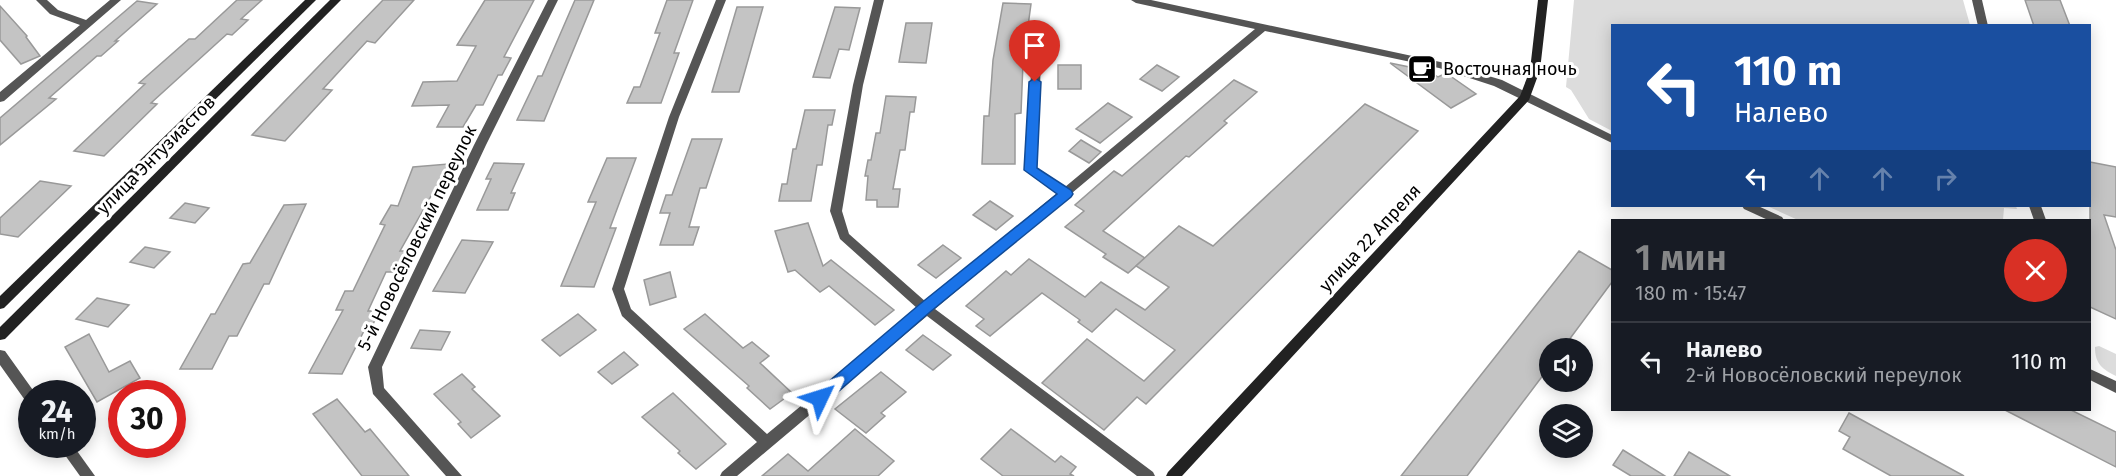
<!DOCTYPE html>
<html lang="ru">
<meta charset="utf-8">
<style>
:root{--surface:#171b24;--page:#20242c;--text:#f1f3f6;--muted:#9ea1a6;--line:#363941;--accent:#858687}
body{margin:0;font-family:"Fira Sans",sans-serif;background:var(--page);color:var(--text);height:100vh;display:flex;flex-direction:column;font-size:22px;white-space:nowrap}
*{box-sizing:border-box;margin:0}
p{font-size:20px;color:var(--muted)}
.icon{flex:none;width:33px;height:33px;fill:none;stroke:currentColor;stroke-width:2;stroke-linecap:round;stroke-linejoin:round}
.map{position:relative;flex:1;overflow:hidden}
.sheet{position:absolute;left:1611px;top:219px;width:480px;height:192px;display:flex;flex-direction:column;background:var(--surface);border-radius:0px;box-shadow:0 3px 15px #0003}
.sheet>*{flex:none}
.banner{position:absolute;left:1611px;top:24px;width:480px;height:183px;border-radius:0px;box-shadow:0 3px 15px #0003;background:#1a4fa0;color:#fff;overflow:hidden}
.fabs{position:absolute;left:1539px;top:338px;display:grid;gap:12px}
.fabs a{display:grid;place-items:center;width:54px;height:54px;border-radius:50%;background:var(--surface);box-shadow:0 3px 15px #0003;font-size:30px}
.speed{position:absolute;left:18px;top:380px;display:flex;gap:12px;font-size:30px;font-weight:700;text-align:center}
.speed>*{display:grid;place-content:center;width:78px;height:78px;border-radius:50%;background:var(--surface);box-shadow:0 3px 15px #0003;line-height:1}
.speed small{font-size:15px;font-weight:400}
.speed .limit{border:9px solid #d22;background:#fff;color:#111}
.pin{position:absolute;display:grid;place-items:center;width:51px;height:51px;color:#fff;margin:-62px -26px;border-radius:50% 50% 50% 0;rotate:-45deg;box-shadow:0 0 6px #0007}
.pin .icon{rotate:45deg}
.me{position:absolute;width:66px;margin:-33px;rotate:49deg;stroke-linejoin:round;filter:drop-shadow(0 0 4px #0008)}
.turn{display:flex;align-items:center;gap:21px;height:126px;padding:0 24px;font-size:27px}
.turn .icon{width:78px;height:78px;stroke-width:2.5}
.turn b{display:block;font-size:42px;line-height:51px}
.lanes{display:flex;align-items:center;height:57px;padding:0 24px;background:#0003;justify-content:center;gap:30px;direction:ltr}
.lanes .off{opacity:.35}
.round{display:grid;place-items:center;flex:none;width:63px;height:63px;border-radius:32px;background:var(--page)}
.overview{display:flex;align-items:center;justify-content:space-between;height:102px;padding:0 24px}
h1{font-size:36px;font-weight:600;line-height:45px;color:var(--accent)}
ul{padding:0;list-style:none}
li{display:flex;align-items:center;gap:18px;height:78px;padding:0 24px;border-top:2px solid var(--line)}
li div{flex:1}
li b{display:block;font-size:22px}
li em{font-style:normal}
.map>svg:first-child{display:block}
</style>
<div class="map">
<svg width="2116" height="476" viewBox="0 0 2116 476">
<rect width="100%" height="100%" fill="#fff"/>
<g fill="#dcdcdc">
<polygon points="1574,0 1963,0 1970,25 1612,26 1612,131 1589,119 1571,90 1566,87"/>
<polygon points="1767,206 2016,206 2017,209 2004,208 2003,220 1798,220"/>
<path d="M 2099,346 L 2116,354 L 2116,376 C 2102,369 2095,364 2095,347 Z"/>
</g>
<g fill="#c4c4c4" stroke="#999" stroke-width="1.5">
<polygon points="237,0 262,0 241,19 248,20 232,35 227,34 151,103 157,104 104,156 74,151 145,84 139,83 189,39 195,39"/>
<polygon points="383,0 414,0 375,43 367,41 323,89 332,90 285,141 252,135"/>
<polygon points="485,0 534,0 504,57 511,58 502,75 498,75 483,105 476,105 463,127 437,127 449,105 412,106 423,82 457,81 476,46 457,45"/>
<polygon points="575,0 594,0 544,121 517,120 538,76 542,76"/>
<polygon points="667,0 693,0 674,53 679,53 661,103 627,103 634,87 640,87 660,33 655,33"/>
<polygon points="2025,0 2060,0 2070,26 2034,26"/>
<polygon points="137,1 157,4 115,41 118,41 101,56 97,56 49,98 56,99 0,145 0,118"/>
<polygon points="1003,3 1031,4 1023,63 1021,113 1015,114 1015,164 982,164 984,116 989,116 993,60"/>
<polygon points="0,6 27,36 26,37 40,56 21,64 0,40"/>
<polygon points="737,7 763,7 739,92 712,92"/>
<polygon points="835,7 860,8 849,50 839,49 830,78 813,77"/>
<polygon points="906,23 932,23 926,63 899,62"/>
<polygon points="1390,63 1429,71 1438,77 1446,73 1476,94 1451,108"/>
<rect x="1058" y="65" width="23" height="24"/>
<polygon points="1157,65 1179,77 1162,91 1140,79"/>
<polygon points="1234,80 1257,92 1224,121 1227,123 1189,157 1186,156 1103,231 1145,258 1128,273 1103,257 1106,254 1065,227 1084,211 1075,205 1114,171 1122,176"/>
<polygon points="886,96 916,97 914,112 910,112 905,150 900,150 893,189 900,189 898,207 877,207 877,200 866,200 868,176 865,176 868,160 871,160 876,133 880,133"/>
<polygon points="1108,103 1132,117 1100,143 1076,129"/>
<polygon points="1365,104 1418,131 1146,404 1137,397 1104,430 1042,383 1087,339 1144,381 1175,350 1116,309 1092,332 1078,322 1080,320 1042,293 990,336 976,326 984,319 966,306 1006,271 1011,275 1029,259 1085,297 1101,282 1145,310 1169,287 1136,266 1179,226 1213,246"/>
<polygon points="805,110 835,110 832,125 828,125 822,165 817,165 811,201 779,201 782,184 787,184 793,149 796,149"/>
<polygon points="692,139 722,139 706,188 700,188 689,227 699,227 693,245 660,245 670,213 660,213 666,195 672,195"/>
<polygon points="1081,140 1101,152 1089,163 1069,151"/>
<polygon points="607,158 636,158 610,228 616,228 594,287 561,286 596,202 588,202"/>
<polygon points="2090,162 2116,167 2116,217 2104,215 2116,250 2116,319 2090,307"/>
<polygon points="494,163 524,164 511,193 515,193 508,210 477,210 491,179 486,179"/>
<polygon points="448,164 442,182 439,182 400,251 408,251 399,272 386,272 368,311 379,311 370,331 364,331 342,374 309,373 343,310 336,310 345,291 353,291 385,225 380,224 391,205 398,206 413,167"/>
<polygon points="40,181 71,186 18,237 0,234 0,218"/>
<polygon points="990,201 1013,216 996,230 973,215"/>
<polygon points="185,203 209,208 195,223 170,218"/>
<polygon points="306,204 269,284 264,284 237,336 229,336 212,369 180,369 211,314 215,314 243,264 250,263 284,205"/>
<polygon points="808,223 823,266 831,260 894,310 875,325 829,286 820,292 795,270 788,272 775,231"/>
<polygon points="462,240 493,242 465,293 433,291"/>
<polygon points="943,245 961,258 936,278 918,265"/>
<polygon points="145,247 170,252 154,268 130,262"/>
<polygon points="1579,251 1612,270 1612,282 1563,348 1550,348 1550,366 1467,476 1401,476"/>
<polygon points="670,272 676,297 650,305 644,280"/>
<polygon points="97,298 129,305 108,327 76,319"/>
<polygon points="578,314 596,330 560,356 542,340"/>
<polygon points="705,314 743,348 752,342 769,356 760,363 792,393 770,409 747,388 749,386 684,329"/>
<polygon points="420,330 450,332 441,350 411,348"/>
<polygon points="89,334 109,372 130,361 140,378 97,402 65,347"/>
<polygon points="923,335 951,355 933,370 906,350"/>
<polygon points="624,352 638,365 612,384 598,372"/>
<polygon points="881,372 906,392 881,413 885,416 866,433 835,409"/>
<polygon points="462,374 475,387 472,389 500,416 471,438 458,424 461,422 434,394"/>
<polygon points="673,393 726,444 696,469 678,453 680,451 642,417"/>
<polygon points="337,399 365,432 370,429 409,476 362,476 313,414"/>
<polygon points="2005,410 2071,410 2116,432 2116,467"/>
<polygon points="1849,413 1922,453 1964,476 1891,476 1843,449 1850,437 1839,431"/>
<polygon points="855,429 894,461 878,476 762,476 788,454 808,471"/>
<polygon points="1011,429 1055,462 1061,456 1076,467 1070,474 1074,476 1003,476 981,459"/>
<polygon points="1623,450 1665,476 1631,476 1613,465"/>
<polygon points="1689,452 1730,476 1674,476"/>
</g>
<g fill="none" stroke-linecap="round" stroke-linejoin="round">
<g fill="#555" fill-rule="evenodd">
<polygon points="36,0 47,0 58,10 86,20 110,0 121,0 4,101 0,102 0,92 80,25 50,14"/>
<polygon points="548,0 558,0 486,145 382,367 384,388 462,476 446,476 373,394 368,367 474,145"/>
<polygon points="716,0 726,0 679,117 624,289 631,309 767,434 918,309 840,239 830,211 853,85 874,0 884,0 863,85 842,211 849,234 926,302 1057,193 1025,170 1032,58 1036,57 1041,60 1037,168 1065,187 1255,29 1136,3 1131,0 1151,0 1445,63 1502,80 1612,135 1612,143 1494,86 1439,68 1265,31 1072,193 1071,197 1067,198 935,309 1153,472 1155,476 1137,476 927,316 737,476 720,476 722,472 757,442 622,316 612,289 669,117"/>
<polygon points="1972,0 1982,0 1988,26 1978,26"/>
<polygon points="1742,206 1758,206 1782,217 1784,220 1768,220 1744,209"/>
<polygon points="2029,206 2041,206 2046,220 2034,220"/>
<polygon points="0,350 5,351 35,393 32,393 32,404 27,403 0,365"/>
<polygon points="2090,369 2116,381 2116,393 2090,380"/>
<polygon points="57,444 72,444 95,476 80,476"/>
</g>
<g fill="#222" fill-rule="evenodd">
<polygon points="305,0 316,0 4,308 0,309 0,296"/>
<polygon points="330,0 341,0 5,339 0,340 0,327"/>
<polygon points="1538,0 1548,0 1540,70 1529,100 1182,476 1166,476 1168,472 1520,96 1530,70"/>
</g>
</g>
<polygon fill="#1a73e8" stroke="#114b97" stroke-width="1.5" points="1035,78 1041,82 1037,168 1071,190 1073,194 1071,197 930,312 825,403 820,405 814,403 812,398 814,394 920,304 1057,194 1024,170 1029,82"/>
<defs>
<g id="cafe-square" transform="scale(1.5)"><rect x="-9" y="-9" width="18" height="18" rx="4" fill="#000" stroke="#fff"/><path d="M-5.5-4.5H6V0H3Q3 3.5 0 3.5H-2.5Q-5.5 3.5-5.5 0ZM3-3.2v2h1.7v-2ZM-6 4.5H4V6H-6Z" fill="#fff"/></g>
</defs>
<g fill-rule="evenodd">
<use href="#cafe-square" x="1422" y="69"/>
</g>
<g text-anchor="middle" stroke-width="6" stroke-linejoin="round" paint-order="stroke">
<g font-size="18" fill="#000" stroke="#fff" text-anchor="start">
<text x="1443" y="75">Восточная ночь</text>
</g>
<g font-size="18" fill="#000" stroke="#fff">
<text transform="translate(156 155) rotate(-45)" y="6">улица Энтузиастов</text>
<text transform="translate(417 238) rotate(-64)" y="6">5-й Новосёловский переулок</text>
<text transform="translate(1370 238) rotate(-47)" y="6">улица 22 Апреля</text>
</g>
</g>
</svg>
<div class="fabs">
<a><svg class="icon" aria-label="sound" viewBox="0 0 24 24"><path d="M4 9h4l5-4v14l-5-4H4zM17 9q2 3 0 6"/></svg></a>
<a><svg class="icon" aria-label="layers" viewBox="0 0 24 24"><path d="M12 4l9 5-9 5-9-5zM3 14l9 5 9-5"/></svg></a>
</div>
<div class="speed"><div>24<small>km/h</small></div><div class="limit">30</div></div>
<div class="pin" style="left:1035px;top:82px;background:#d93025"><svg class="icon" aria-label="arrive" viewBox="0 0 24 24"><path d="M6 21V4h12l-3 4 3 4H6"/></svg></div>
<svg class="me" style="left:820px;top:398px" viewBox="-20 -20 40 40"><path d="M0-17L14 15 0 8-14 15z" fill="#1a73e8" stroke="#fff" stroke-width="4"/></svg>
<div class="banner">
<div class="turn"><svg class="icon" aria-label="left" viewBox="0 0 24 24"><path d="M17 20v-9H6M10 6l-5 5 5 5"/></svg><div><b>110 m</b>Налево</div></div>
<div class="lanes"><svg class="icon" aria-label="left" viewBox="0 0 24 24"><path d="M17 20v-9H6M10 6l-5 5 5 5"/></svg><svg class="icon off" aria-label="ahead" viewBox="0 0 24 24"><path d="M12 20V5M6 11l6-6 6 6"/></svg><svg class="icon off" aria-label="ahead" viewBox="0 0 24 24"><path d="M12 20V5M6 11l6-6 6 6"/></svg><svg class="icon off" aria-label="right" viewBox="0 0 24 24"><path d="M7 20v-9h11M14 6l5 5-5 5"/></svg></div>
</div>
<section class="sheet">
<div class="overview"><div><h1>1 мин</h1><p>180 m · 15:47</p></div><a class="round" style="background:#d93025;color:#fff"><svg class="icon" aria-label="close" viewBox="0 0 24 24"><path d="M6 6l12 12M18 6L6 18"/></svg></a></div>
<ul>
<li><svg class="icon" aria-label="left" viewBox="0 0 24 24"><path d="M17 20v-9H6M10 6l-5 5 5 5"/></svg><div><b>Налево</b><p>2-й Новосёловский переулок</p></div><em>110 m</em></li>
</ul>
</section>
</div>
